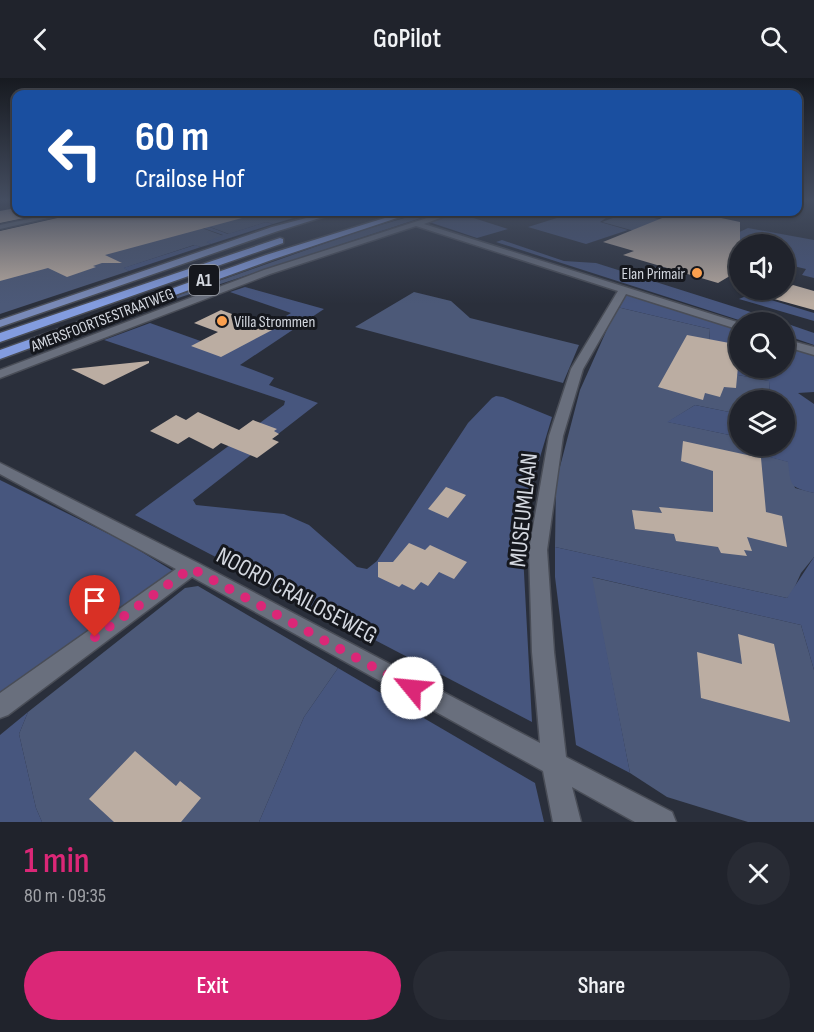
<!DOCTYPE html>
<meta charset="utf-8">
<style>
:root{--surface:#20232c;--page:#282b34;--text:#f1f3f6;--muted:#a2a4a9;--line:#3d4048;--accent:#db2777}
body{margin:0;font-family:"Sofia Sans Condensed",sans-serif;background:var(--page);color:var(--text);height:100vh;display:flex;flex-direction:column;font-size:22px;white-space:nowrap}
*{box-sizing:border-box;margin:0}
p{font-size:20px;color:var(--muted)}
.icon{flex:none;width:33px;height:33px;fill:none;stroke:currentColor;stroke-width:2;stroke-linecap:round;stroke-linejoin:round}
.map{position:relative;height:744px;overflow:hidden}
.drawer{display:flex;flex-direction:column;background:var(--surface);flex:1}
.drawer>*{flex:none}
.guide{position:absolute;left:12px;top:12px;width:790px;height:126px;border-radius:12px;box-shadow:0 2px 4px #0004,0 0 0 2px var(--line);background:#1a4fa0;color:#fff;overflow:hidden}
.buttons{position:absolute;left:729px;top:156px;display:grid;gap:12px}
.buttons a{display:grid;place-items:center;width:66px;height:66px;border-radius:50%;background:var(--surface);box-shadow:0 2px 4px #0004,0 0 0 2px var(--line);font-size:30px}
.pin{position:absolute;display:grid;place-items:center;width:51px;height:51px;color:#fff;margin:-62px -26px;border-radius:50% 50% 50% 0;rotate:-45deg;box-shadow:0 0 6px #0007}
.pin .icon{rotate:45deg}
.me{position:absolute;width:66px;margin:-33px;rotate:298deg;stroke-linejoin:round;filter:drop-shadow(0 0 4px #0008)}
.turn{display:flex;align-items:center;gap:21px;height:126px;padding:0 24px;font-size:27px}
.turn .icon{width:78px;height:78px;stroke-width:2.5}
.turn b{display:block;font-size:42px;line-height:51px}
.round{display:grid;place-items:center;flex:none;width:63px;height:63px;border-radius:32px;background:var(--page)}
.headline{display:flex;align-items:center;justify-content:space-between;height:102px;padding:0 24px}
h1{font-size:36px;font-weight:600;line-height:45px;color:var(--accent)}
.action{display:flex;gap:12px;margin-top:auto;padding:12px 24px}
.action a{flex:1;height:69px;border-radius:36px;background:var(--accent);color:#fff;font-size:24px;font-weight:600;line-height:69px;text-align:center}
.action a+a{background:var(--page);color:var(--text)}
header{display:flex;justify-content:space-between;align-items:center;height:78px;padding:0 24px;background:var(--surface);font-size:27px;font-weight:600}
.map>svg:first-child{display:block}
</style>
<header><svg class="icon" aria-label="back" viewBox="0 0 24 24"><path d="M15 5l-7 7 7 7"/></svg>GoPilot<svg class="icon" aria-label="search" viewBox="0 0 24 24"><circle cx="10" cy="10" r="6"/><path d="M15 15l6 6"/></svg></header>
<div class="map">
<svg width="814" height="744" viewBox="0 0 814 744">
<rect width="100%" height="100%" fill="#2a2f3b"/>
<g fill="#4c5978">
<polygon points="170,134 281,134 297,139 273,146 266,144 229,156"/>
<polygon points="425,134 439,134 172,222 176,218 360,153"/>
<polygon points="629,134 725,157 656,159 602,144"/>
<polygon points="163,136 224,158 207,164 211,166 201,169 194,167 124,190 129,193 0,236 0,187"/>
<polygon points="414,214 451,223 470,240 579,267 563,305 355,249"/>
<polygon points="617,229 710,251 707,291 769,303 770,322 740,322 739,336 695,327 668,344 739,359 740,368 742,368 744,372 789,384 795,410 814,415 814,479 801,495 792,515 787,520 555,469 556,404 580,312"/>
<polygon points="591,499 801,547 814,592 814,744 748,744 667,719 630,695"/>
<polygon points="198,508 338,590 304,639 259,744 42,744 36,730 19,656 28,634 185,510"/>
</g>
<g fill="#47567e">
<polygon points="154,134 170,134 228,156 266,144 273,146 211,166 206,164 223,157 163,136 79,154"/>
<polygon points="576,134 615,134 600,144 628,152 586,166 528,149"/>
<polygon points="458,135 508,151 477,160 429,144"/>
<polygon points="748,150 814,162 814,200 802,197 806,191 785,186 784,166 710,168"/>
<polygon points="502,162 564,183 596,185 782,244 745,244 496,164"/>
<polygon points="195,167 201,169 129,193 123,190"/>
<polygon points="245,209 324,231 240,287 274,300 269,307 318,325 193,422 196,427 284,436 309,447 357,489 367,491 377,483 468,345 492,320 496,318 503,319 552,339 535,396 523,476 532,644 135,437 284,327 285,323 104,262 150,245 223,271 230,271 291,235 230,214"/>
<path d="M 626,216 L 739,252 L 740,290 L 784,290 L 785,267 L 814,277 L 814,314 L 798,315 L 814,326 L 814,415 C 789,409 791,408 788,384 L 743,372 L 742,368 L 784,368 L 784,322 L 770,322 L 769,303 L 707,291 L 710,251 L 617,229 Z"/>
<polygon points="751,216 814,235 814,243 739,221"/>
<polygon points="785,245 814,255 814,267 785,257"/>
<polygon points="695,327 739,336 739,359 667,344"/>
<polygon points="0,402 127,465 173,493 0,625"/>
<polygon points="555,469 787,520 814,479 814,592 801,547 592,499 630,695 576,667 555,499"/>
<polygon points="338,590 535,705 544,744 259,744 304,639"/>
<polygon points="28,634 19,656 36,730 42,744 0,744 0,657"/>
</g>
<g fill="#bbada2">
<polygon points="16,130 16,134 53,134 0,145 0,133"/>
<polygon points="76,134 241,134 242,140 105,177 122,185 102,185 93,188 96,189 67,199 48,190 0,203 0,153 75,136"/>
<polygon points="677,134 693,134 740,144 740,192 718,205 623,177 634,173 603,164"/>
<polygon points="793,207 814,213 814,232 774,221"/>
<polygon points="221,232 232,236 274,251 221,279 191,268 218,254 194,245"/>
<polygon points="687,257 740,267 736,310 724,309 720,319 705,315 703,322 658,309"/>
<polygon points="149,283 149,285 104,307 71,291"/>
<polygon points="198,334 239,352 253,342 277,351 274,353 279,356 272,361 279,364 257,380 221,365 213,371 189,359 178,366 150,353 176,337 186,342"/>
<polygon points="683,363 761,380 766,434 782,438 787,469 747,459 752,473 744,472 747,478 721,475 718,469 676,463 674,456 635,451 632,432 662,435 659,429 713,434 713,393 681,383"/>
<polygon points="446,409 466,417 448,440 428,431"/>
<polygon points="409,465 425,472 430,467 467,484 454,501 439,494 428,508 421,504 414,512 402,506 399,509 378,499 378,484 393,484"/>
<polygon points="738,556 774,566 790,644 701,620 697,574 742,586"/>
<polygon points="135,673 176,708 180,703 201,720 181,744 114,744 89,721"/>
</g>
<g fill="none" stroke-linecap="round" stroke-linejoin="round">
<g stroke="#494d57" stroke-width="3">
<g id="minor">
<polygon points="62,134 74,134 0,151 0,147"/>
<polygon points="446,134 456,134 424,146 740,245 740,252 626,216 583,291 563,358 547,472 554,574 566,679 672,734 676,744 635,744 572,709 581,744 553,744 543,693 192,499 8,637 0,640 0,615 176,491 0,396 0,385 198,485 540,665 532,574 529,472 549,358 571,291 618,213 416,148 270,196 0,300 0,292 264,192"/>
<polygon points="784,261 814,269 814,277 784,268"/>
</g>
</g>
<g stroke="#494d57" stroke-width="3">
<polygon id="major" points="329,134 339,134 278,153 0,249 0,242 272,149"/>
</g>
<g stroke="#494d57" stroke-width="3">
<g id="highway">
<polygon points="404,134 415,134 274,181 0,281 0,272 266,177"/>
<polygon points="280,160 283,161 283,165 0,264 0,255"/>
</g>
</g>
<use href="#minor" fill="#696f7d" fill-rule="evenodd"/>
<use href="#major" fill="#798ab8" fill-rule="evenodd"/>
<use href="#highway" fill="#839cdf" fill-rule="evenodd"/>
</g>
<linearGradient id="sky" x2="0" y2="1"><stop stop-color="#171a20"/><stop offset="0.54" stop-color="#444d60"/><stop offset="1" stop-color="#444d60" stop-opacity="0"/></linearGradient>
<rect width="814" height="226" fill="url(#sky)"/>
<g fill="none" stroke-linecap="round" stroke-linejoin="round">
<polyline stroke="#db2777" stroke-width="10" stroke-dasharray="0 18" points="95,559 191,490 412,610"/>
</g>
<g fill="#fa9f4e" stroke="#15171d" stroke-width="2">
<circle cx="697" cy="195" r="6"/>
<circle cx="222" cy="243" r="6"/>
</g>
<g text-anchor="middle" stroke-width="6" stroke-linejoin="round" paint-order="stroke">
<g font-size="16" fill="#d4d8e0" stroke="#15171d" text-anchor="end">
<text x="685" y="201">Elan Primair</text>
<text x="234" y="249" text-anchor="start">Villa Strommen</text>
</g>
<g font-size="16" fill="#d4d8e0" stroke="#15171d">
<text transform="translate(102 241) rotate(-21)" y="6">AMERSFOORTSESTRAATWEG</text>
</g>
<rect fill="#15171d" stroke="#9b9ea6" stroke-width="1.5" x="189" y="187" width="30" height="30" rx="4.5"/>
<g font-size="18" font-weight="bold" fill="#d4d8e0">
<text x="204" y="208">A1</text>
</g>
<g font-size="24" fill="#d4d8e0" stroke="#15171d">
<text transform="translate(523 432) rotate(-84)" y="8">MUSEUMLAAN</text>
<text transform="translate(297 517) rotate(28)" y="8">NOORD CRAILOSEWEG</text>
</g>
</g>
</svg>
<div class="buttons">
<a><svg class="icon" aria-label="sound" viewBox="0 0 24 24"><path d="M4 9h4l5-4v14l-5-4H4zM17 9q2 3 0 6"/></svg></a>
<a><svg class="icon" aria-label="search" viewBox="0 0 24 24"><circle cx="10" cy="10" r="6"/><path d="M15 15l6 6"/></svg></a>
<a><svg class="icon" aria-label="layers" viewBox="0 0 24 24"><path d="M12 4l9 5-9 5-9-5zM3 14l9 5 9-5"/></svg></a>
</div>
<div class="pin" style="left:95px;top:559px;background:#d93025"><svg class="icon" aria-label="arrive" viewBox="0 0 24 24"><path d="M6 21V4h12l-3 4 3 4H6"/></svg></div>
<svg class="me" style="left:412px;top:610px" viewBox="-20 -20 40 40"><circle r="19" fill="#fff"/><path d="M0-13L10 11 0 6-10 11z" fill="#db2777"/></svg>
<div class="guide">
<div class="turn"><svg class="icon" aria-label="left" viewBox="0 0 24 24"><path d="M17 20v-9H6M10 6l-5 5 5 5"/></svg><div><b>60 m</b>Crailose Hof</div></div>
</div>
</div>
<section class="drawer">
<div class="headline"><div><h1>1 min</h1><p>80 m · 09:35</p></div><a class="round"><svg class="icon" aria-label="close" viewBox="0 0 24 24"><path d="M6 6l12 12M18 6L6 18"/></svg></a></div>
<div class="action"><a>Exit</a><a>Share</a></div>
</section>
